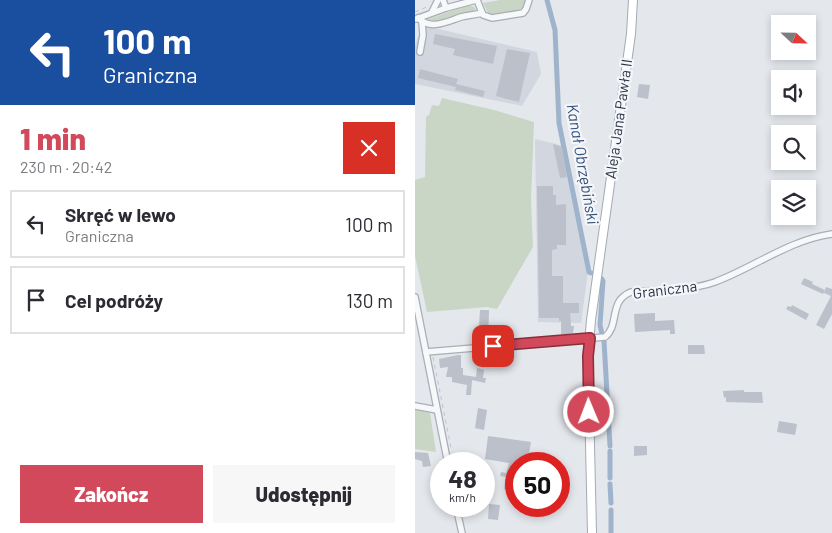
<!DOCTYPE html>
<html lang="pl">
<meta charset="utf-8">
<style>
:root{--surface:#fff;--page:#f7f7f7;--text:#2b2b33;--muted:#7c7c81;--line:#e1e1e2;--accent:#d1495b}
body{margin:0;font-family:Barlow,sans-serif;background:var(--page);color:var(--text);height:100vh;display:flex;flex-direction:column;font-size:19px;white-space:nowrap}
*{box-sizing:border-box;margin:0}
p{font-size:16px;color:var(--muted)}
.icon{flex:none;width:28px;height:28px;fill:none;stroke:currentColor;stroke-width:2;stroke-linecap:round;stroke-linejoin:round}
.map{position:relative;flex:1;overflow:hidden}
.panel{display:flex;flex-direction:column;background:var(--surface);width:415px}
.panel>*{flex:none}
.hud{background:#1a4fa0;color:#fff;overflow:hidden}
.needle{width:32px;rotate:112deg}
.fabs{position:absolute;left:356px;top:15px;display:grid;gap:10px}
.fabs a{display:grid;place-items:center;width:45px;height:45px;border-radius:0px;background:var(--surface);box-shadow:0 2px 8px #0003;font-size:25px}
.speed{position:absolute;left:15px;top:452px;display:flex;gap:10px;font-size:25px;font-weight:700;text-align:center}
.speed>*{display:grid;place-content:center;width:65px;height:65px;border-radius:50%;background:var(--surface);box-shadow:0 2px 8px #0003;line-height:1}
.speed small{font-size:12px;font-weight:400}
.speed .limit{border:8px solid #d22;background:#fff;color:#111}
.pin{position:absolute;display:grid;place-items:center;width:42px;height:42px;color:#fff;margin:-21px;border-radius:10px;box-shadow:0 2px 8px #0006}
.me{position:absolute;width:55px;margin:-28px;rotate:359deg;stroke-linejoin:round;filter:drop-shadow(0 0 4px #0008)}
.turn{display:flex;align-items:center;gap:18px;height:105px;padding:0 20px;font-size:22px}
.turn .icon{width:65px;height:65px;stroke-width:2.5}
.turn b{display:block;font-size:35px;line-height:42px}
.round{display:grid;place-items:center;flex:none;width:52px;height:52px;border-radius:0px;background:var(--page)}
.head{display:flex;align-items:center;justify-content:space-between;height:85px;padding:0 20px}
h1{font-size:30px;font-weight:800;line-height:38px;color:var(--accent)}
.primary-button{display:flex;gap:10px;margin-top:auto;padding:10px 20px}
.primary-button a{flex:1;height:58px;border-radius:0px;background:var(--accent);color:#fff;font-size:20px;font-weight:800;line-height:58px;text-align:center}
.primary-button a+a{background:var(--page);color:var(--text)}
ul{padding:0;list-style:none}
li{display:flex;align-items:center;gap:15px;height:68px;margin:0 10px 8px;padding:0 10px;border:2px solid var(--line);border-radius:0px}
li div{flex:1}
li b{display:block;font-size:19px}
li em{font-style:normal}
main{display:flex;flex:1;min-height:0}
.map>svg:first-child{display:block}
</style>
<main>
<section class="panel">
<div class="hud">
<div class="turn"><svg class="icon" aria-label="left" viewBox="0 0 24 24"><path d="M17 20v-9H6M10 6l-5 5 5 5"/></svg><div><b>100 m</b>Graniczna</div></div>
</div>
<div class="head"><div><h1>1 min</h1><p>230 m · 20:42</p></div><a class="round" style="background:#d93025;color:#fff"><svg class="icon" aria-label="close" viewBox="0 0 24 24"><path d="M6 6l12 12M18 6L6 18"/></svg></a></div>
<ul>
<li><svg class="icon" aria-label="left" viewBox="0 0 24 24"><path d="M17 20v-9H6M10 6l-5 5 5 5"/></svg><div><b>Skręć w lewo</b><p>Graniczna</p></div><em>100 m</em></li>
<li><svg class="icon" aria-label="arrive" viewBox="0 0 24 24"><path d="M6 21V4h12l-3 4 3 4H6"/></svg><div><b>Cel podróży</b></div><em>130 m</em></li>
</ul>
<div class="primary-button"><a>Zakończ</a><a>Udostępnij</a></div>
</section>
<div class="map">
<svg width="417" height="533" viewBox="0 0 417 533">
<rect width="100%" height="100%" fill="#e4e7ec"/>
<g fill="#d2d6de">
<polygon points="11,26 122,52 126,74 107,106 0,84 0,45 6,29"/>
<polygon points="120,139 149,146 173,272 166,323 123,322"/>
</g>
<g fill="#c9d6c5">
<path d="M 85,0 L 111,0 C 110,2 110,5 108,7 C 103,13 80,16 73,13 L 68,3 Z"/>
<polygon points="53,5 59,7 61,10 59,12 31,18 33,20 24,23 11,20"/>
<polygon points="27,98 79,110 119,122 116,200 118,247 82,309 72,307 12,312 0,256 0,180 10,177 11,117 14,115 17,105 24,106"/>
<polygon points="0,409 15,413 21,452 0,449"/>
</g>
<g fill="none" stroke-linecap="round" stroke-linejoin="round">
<g stroke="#9fb4cc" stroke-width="5">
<polyline points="132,0 140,30 144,123 174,272 176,273"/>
<polyline points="187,334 185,325 188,281 187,279"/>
<polyline points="189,341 195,446"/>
<polyline points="195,451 195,478"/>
<polyline points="195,484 196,503"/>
<polyline points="196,510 196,533"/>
</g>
</g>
<g fill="#bbc0ca">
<polygon points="20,34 82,46 78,64 38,55 40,49 18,44"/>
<polygon points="92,49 115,53 104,102 81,96"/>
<polygon points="5,69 43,79 41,84 70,91 68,97 40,90 41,87 3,78"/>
<polygon points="224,84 235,85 233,99 222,97"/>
<polygon points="138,144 147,147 152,177 145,178"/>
<polygon points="122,186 138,186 138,195 141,195 141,205 151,204 151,245 142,245 142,249 137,250 137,276 148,276 148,303 164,303 164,313 155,313 156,326 159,326 158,333 153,334 146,334 146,321 144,321 144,318 124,318"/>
<polygon points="389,278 398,282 397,284 410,290 408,294 386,284"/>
<polygon points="411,287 417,289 417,314 409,329 401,325 416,296 409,293"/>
<polygon points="377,305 394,314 391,320 371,309 373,306 376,307"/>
<polygon points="65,310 74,310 73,342 63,343"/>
<polygon points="240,313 240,321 259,320 260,334 255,334 255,330 220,332 219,314"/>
<polygon points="273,345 289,345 290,354 273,354"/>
<polygon points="43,355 46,355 46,368 48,368 48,375 61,377 62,368 69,370 68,378 71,378 70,383 57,380 56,395 51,395 52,385 37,382 37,377 31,377 33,367 25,368 24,359"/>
<polygon points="329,390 329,392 347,392 348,403 311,402 311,397 309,398 308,391"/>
<polygon points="63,408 72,410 69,430 60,428"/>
<polygon points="364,421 382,424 380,435 362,432"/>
<polygon points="73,436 116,442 112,464 101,464 101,473 98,473 95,490 89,489 91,477 85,476 86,472 91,473 94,463 70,459"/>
<polygon points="219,446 232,446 232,455 219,456"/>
<polygon points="0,452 13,453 16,466 8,467 7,461 0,459"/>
<polygon points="74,504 85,505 83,520 73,519"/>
</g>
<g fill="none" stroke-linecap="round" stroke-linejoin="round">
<g stroke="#a9aeb7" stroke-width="8">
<g id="minor">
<polyline points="28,0 31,8"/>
<polyline points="62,0 68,15 77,18 108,13 111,9 114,0"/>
<polyline points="17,12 23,0"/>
<path d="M 3,18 C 16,31 33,21 46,17 C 53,15 60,15 67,13"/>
<polyline points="1,19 31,8 61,0"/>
<polyline points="5,52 8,35 7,22"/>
<polyline points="0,297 33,464"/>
<path d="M 11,352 L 190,337 C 205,325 193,301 216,292 C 244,290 274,291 300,282 C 340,267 374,240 417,234"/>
<polyline points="0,406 22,410"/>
<polyline points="41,506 47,533"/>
</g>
</g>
<g stroke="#a3abb8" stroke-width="10">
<polyline id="major" points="177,533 173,356 176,320 216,34 218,0"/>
</g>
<g stroke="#c2c5cb" stroke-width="1" stroke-dasharray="4 4" stroke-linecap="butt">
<polyline points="0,12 14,6"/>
<polyline points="18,357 36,448"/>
<polyline points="38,457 39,464"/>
</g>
<use href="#minor" stroke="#f7f8fa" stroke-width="5.5"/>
<use href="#major" stroke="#fff" stroke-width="8"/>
</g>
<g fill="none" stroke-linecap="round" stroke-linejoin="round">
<g stroke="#882f3b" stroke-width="12">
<polyline id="route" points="78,346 175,338 173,356 174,412"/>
</g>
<use href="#route" stroke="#d1495b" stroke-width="9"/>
</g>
<g text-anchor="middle" stroke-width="4.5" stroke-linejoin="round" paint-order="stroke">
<g font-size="15" fill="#2b3445" stroke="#f4f6f9">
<text transform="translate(204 119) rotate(-82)" y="5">Aleja Jana Pawła II</text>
<text transform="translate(250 290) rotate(-7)" y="5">Graniczna</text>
</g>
<g font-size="16" font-style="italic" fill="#34527a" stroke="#f4f6f9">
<text transform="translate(168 164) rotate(80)" y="6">Kanał Obrzębiński</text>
</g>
</g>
</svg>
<div class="fabs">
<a><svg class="needle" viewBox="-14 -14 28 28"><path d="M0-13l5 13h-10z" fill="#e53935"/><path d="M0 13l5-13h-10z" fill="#7c7c81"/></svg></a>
<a><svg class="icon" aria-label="sound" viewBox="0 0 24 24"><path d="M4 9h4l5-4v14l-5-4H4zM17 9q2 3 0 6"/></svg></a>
<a><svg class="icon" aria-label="search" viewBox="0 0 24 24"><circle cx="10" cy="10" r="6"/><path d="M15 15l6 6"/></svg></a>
<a><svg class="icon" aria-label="layers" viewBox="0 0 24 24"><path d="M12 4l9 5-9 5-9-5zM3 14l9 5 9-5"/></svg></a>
</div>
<div class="speed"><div>48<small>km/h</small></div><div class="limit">50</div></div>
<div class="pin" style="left:78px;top:346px;background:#d93025"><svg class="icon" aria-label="arrive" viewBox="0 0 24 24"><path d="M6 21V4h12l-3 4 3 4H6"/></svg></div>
<svg class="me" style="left:174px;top:412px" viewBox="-20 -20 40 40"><circle r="17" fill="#d1495b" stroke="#fff" stroke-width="3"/><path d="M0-11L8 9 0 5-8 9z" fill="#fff"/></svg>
</div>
</main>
